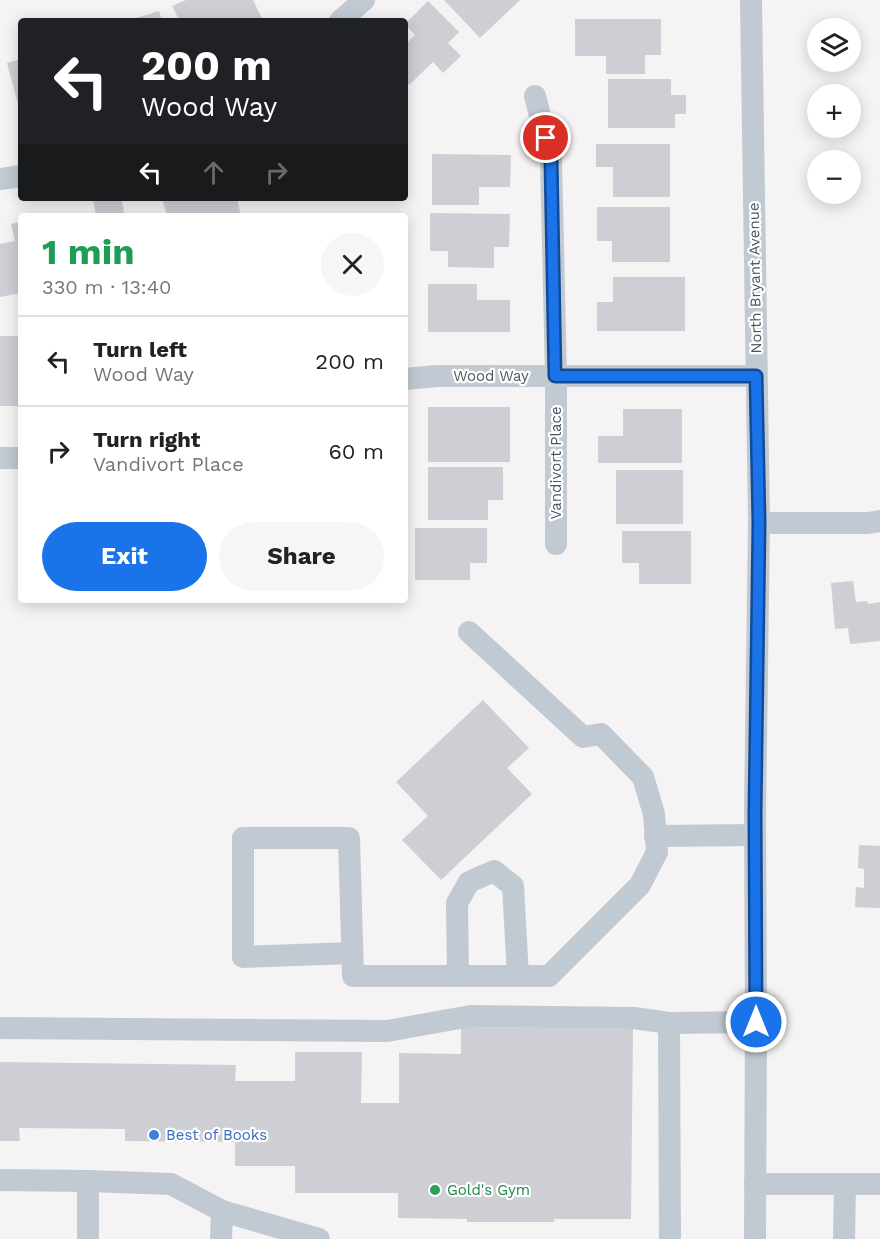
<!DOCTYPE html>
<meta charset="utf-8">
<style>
:root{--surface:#fff;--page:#f6f6f6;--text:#222;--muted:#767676;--line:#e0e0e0;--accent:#1a73e8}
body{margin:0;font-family:"Work Sans",sans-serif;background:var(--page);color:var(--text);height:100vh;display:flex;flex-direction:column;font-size:22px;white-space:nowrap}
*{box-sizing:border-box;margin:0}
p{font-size:20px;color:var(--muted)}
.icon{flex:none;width:33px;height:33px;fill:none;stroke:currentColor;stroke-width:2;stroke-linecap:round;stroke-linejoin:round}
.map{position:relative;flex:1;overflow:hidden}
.drawer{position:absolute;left:18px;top:213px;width:390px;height:390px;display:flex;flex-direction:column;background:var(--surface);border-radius:6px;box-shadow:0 3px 15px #0003}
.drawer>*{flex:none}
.hud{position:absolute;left:18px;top:18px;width:390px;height:183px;border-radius:6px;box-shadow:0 3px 15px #0003;background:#202124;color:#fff;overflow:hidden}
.buttons{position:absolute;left:807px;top:18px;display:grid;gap:12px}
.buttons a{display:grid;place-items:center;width:54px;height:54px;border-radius:50%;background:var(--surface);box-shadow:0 3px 15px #0003;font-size:30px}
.pin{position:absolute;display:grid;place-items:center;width:51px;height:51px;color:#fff;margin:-26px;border:3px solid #fff;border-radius:50%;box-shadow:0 2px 6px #0007}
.me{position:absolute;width:66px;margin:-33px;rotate:0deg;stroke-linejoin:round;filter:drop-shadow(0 0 4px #0008)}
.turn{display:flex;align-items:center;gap:21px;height:126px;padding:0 24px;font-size:27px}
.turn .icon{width:78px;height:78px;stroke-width:2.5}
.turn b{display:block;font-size:42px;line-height:51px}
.lanes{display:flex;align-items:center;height:57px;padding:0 24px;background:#0003;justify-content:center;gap:30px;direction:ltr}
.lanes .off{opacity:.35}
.round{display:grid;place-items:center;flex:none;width:63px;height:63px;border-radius:32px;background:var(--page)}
.head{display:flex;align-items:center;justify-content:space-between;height:102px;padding:0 24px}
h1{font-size:36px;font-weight:700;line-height:45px;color:#1e9e55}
.cta{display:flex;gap:12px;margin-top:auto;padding:12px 24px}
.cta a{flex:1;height:69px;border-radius:36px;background:var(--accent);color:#fff;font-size:24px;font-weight:700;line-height:69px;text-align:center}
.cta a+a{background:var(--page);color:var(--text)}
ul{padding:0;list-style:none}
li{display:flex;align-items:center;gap:18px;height:90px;padding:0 24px;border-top:2px solid var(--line)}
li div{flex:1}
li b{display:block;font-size:22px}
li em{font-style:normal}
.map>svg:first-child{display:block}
</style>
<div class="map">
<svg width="880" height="1239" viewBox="0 0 880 1239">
<rect width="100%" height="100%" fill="#f5f3f3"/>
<g fill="#cdcfd5">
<polygon points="186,0 253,0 263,21 180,21 172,6"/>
<polygon points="444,0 520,0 480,38"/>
<polygon points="428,1 459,32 448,43 461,56 443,73 433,62 409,85 405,80 405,45 415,35 405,24"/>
<polygon points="159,11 162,21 130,21 130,20"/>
<polygon points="575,19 661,19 661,55 645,55 645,74 606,74 606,56 575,56"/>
<polygon points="21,59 21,103 18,104 7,63"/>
<polygon points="608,79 671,79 671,95 686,95 686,114 675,114 675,128 608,128"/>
<polygon points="596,144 670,144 670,197 613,197 613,167 596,167"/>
<polygon points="432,154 511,155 510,187 479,187 479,205 432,205"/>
<polygon points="102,198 121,198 125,216 96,216 93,200"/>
<polygon points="162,198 237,198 241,216 167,216"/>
<polygon points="597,207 670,207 670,262 612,262 612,241 597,241"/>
<polygon points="430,213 510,214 509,247 494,247 494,268 448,267 448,251 430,251"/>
<polygon points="21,222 21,293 0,297 0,244 15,241 11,224"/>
<polygon points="613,277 685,277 685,331 597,331 597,302 613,302"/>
<polygon points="428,284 477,284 477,300 510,300 510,332 428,332"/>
<rect x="0" y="336" width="21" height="70"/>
<rect x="428" y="407" width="82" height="55"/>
<polygon points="623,409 682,409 682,463 598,463 598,436 623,436"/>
<polygon points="428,467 503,467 503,500 488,500 488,520 428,520"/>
<rect x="616" y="470" width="67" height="54"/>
<polygon points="415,528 487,528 487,563 470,563 470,580 415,580"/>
<polygon points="622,531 691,531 691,584 639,584 639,563 622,563"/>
<polygon points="853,581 856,602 867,601 868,604 880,602 880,641 850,644 848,628 835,629 831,583"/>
<polygon points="483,700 529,748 507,768 532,794 441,880 402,840 428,816 396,782"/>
<polygon points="859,845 880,846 880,908 855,907 856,887 864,888 864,869 858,868"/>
<polygon points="461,1027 633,1029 631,1219 554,1219 554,1222 467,1222 467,1219 398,1218 398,1193 295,1193 295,1166 235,1166 235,1142 125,1141 125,1129 19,1128 20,1141 0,1141 0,1062 236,1065 235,1081 295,1081 295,1052 362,1052 361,1103 399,1103 399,1053 461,1054"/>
</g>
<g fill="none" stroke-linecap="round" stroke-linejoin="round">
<g stroke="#c1cad2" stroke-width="22">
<polyline points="751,0 759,523 755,813 756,1022 755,1239"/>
<polyline points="340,21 364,0"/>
<polyline points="535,96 551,159 556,376 556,544"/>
<polyline points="0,179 21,176"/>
<polyline points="405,379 437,376 756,376"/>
<polyline points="0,458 21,458"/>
<polyline points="759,523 868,523 880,521"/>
<polyline points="655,836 755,835"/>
<polyline points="352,953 243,957 243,838 349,838 353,976 549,976 640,885 657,852 654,814 643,777 601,734 583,737 469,632"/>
<polyline points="458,976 457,903 469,882 494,871 513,886 518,976"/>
<polyline points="669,1023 670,1239"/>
<polyline points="0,1028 387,1031 471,1016 634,1018 669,1023 756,1022"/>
<polyline points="0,1180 88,1181 171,1184 222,1211 319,1239"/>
<polyline points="88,1181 88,1239"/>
<polyline points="755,1184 880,1184"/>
<polyline points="221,1239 222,1211"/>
<polyline points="844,1239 845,1184"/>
</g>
</g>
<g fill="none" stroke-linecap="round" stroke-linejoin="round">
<g stroke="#114b97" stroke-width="15">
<polyline id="route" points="546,138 551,159 555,376 756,376 759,523 755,813 756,1022"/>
</g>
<use href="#route" stroke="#1a73e8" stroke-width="10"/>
</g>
<circle fill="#3f7fe0" stroke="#fff" stroke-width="2" cx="154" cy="1135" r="6"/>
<circle fill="#2e9e5b" stroke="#fff" stroke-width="2" cx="435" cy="1190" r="6"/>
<g text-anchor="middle" stroke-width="4.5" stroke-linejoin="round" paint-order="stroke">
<g font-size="15" fill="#4a5661" stroke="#fff">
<text transform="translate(755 278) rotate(-91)" y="5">North Bryant Avenue</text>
<text x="491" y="381">Wood Way</text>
<text transform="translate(556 463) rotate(-90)" y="5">Vandivort Place</text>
</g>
<g font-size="15" fill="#366cbe" stroke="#fff" text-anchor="start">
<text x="166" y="1140">Best of Books</text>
</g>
<g font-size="15" fill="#27864d" stroke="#fff" text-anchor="start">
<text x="447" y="1195">Gold's Gym</text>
</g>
</g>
</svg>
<div class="buttons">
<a><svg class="icon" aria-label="layers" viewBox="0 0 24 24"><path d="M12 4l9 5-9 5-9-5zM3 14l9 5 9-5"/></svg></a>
<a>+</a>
<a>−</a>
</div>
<div class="pin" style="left:546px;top:138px;background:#d93025"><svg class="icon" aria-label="arrive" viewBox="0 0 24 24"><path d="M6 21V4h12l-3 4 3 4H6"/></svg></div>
<svg class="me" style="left:756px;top:1022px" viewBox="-20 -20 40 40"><circle r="17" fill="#1a73e8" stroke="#fff" stroke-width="3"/><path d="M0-11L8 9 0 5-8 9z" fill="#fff"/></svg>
<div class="hud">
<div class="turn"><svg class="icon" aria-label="left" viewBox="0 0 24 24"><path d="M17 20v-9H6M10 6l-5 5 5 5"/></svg><div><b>200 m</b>Wood Way</div></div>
<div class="lanes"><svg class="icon" aria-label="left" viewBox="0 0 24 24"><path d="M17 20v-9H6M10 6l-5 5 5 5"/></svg><svg class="icon off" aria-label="ahead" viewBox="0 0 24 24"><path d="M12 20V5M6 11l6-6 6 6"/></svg><svg class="icon off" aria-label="right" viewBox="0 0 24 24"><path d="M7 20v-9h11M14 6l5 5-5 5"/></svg></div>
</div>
<section class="drawer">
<div class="head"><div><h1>1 min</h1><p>330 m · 13:40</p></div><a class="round"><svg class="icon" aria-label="close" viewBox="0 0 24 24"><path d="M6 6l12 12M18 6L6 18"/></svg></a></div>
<ul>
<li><svg class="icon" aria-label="left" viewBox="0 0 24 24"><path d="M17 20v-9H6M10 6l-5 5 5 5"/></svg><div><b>Turn left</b><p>Wood Way</p></div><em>200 m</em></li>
<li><svg class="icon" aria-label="right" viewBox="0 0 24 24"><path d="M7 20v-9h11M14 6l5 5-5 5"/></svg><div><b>Turn right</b><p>Vandivort Place</p></div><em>60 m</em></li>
</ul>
<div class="cta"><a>Exit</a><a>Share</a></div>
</section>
</div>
